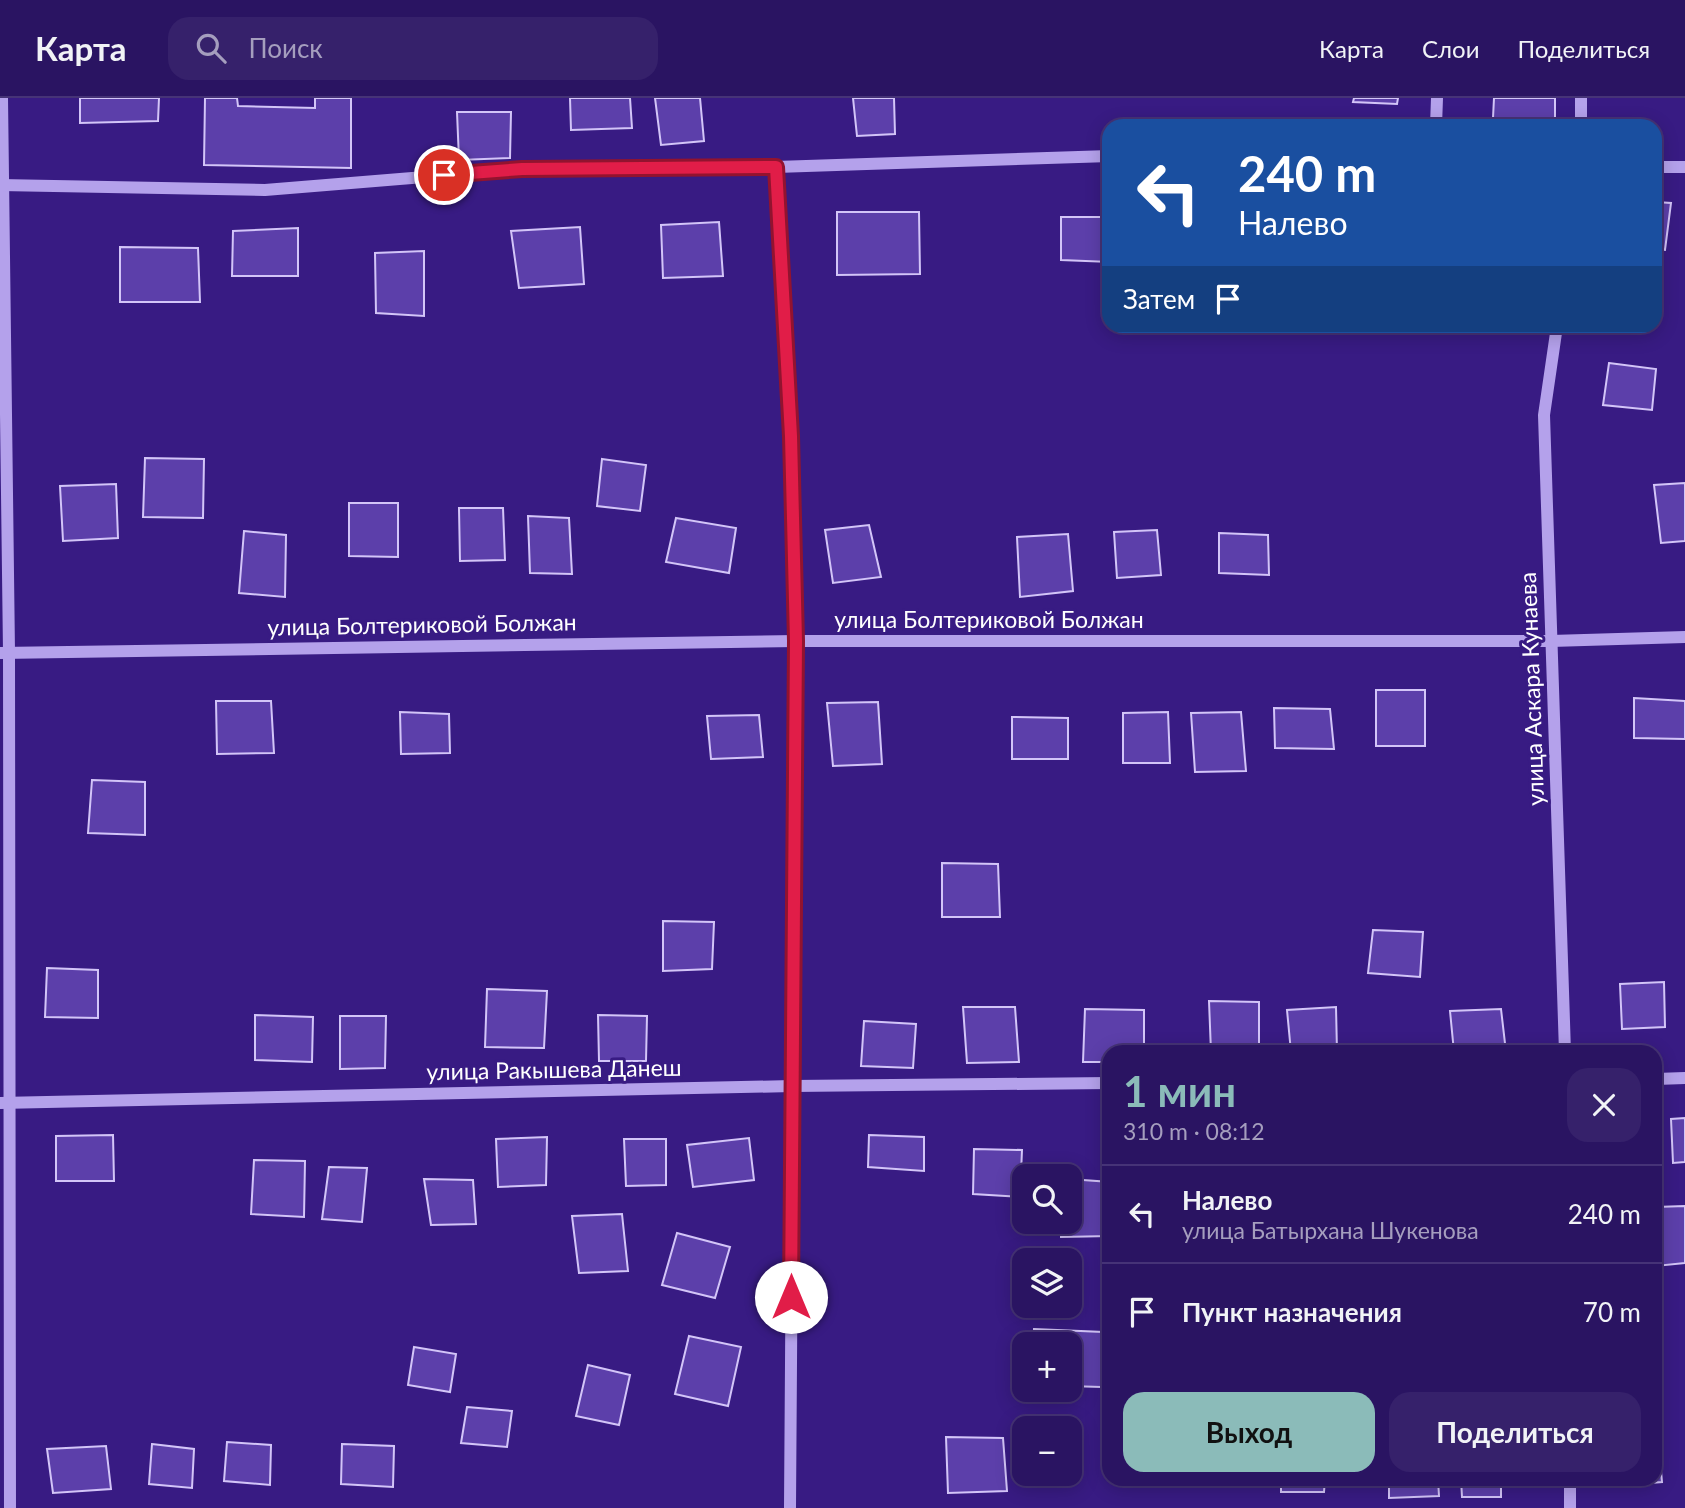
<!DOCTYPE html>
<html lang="ru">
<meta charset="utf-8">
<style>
:root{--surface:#2a1462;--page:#36216b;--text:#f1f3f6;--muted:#a59ebe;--line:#463377;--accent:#8bbbb9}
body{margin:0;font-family:Lato,sans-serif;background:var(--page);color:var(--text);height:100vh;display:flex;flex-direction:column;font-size:26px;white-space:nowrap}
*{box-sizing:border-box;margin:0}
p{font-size:23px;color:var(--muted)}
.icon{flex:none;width:38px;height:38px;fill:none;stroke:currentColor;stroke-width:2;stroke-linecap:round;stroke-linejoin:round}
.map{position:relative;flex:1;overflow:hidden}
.details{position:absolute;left:1102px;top:947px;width:560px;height:441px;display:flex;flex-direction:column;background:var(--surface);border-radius:21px;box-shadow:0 4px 18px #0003,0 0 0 2px var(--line)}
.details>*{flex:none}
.hud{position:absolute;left:1102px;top:21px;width:560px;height:214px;border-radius:21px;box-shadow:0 4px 18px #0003,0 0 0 2px var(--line);background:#1a4fa0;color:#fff;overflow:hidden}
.buttons{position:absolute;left:1012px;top:1066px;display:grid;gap:14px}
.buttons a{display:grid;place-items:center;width:70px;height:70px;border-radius:14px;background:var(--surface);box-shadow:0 4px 18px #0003,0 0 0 2px var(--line);font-size:35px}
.pin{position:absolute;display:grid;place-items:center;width:60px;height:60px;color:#fff;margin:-30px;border:4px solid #fff;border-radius:50%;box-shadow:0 2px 7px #0007}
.me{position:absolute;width:77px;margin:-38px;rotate:0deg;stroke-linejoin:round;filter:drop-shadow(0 0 5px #0008)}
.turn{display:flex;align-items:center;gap:24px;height:147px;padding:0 21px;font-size:32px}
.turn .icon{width:91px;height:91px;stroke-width:2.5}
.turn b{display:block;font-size:49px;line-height:60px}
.then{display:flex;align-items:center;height:66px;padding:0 21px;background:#0003;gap:14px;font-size:26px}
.round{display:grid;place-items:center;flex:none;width:74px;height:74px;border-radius:21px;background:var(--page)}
.headline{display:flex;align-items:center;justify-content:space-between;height:119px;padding:0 21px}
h1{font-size:42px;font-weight:700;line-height:52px;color:var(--accent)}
.primary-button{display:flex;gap:14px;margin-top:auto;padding:14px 21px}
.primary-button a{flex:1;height:80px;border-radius:21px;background:var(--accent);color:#111;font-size:28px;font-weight:700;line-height:80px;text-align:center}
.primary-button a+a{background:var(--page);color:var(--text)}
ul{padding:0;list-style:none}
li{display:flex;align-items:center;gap:21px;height:98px;padding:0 21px;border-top:2px solid var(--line)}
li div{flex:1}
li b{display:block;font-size:26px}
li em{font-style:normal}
header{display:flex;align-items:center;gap:42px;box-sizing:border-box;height:98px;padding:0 35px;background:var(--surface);border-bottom:2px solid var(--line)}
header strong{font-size:33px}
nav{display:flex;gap:38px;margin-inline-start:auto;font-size:24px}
.search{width:490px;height:63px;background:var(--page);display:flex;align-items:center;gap:18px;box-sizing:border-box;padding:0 24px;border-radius:21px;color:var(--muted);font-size:26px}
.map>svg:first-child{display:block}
</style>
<header>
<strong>Карта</strong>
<div class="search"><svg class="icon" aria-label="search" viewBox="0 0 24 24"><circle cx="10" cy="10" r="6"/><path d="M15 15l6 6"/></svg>Поиск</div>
<nav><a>Карта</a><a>Слои</a><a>Поделиться</a></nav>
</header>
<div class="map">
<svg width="1685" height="1410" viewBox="0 0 1685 1410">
<rect width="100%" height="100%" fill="#381b83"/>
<g fill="#5c3faa" stroke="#d3c5f8" stroke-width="2">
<polygon points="80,0 159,0 158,23 80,25"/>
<polygon points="205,0 237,0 238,8 315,10 315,0 351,0 351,70 204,67"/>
<polygon points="570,0 630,0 632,30 571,32"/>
<polygon points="655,0 700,0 704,43 661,47"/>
<polygon points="853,0 894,0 895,36 857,38"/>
<polygon points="1354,0 1398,0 1397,6 1353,4"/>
<polygon points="1494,0 1555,0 1555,23 1493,20"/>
<polygon points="457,14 511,14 510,60 459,62"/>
<polygon points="1656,104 1671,105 1665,152 1656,151"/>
<polygon points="837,114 919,114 920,176 837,177"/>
<polygon points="1061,119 1110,119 1110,164 1061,162"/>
<polygon points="719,124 723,178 663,180 661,127"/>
<polygon points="580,129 584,186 519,190 511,133"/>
<polygon points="298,130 298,178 232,178 233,133"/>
<polygon points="120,149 198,150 200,204 120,204"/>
<polygon points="424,153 424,218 376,215 375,155"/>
<polygon points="1609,265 1656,271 1652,312 1603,307"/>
<polygon points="145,360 204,361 203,420 143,419"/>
<polygon points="602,361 646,367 640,413 597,408"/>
<polygon points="1685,385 1685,443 1661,445 1654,387"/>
<polygon points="116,386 118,440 63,443 60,388"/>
<polygon points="349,405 398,405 398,459 349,458"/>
<polygon points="459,410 503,410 505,462 460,463"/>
<polygon points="528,418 569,420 572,476 530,475"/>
<polygon points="676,420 736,430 729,475 666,464"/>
<polygon points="869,427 881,479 833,485 825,432"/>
<polygon points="1157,432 1161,477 1117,480 1114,434"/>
<polygon points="244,433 286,437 285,499 239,495"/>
<polygon points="1219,435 1268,437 1269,477 1219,475"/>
<polygon points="1068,436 1073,493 1020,499 1017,439"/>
<rect x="1376" y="592" width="49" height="56"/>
<polygon points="1634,600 1685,603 1685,641 1634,640"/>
<polygon points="216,603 271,603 274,655 217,656"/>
<polygon points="878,604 882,666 833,668 827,605"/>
<polygon points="1274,610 1330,611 1334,651 1275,650"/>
<polygon points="400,614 449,616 450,655 401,656"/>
<polygon points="1168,614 1170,665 1123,665 1123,615"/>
<polygon points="1241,614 1246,673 1195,674 1191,615"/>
<polygon points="759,617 763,659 711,661 707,618"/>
<polygon points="1012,619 1068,620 1068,661 1012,661"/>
<polygon points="92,682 145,684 145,737 88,735"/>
<polygon points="942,765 998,766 1000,819 942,819"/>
<polygon points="663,823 714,824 712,871 663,873"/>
<polygon points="1373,832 1423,834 1420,879 1368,875"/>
<polygon points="47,870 98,872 98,920 45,919"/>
<polygon points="1664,884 1665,929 1622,931 1620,886"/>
<polygon points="487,891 547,893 544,950 485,949"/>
<polygon points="1209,903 1259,904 1259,954 1211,954"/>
<polygon points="963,909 1015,909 1019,964 967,965"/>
<polygon points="1336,909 1337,954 1291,954 1287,912"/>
<polygon points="1085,911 1144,912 1144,954 1110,954 1110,964 1083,964"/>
<polygon points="1501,911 1506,954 1454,954 1450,913"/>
<polygon points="255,917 313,919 312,964 255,962"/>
<polygon points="598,917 647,918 646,963 599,963"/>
<polygon points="340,918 386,918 385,970 340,971"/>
<polygon points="864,923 916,926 913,970 861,968"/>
<polygon points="1685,1020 1685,1064 1673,1065 1671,1021"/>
<polygon points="113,1037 114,1083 56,1083 56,1038"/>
<polygon points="869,1037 924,1039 924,1073 868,1069"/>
<polygon points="547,1039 546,1087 498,1089 496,1041"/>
<polygon points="749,1040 754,1082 693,1089 687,1047"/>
<polygon points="624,1041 666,1041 666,1087 626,1088"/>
<polygon points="974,1051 1022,1052 1020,1099 973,1096"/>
<polygon points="254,1062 305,1063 304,1119 251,1116"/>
<polygon points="329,1069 367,1070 362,1124 322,1121"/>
<polygon points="424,1081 473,1082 476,1126 431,1127"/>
<polygon points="1069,1081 1110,1084 1110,1138 1061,1139 1061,1124 1069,1124"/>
<polygon points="1685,1108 1685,1165 1656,1168 1656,1109"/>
<polygon points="622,1116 628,1173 579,1175 572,1118"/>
<polygon points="677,1135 730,1149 715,1200 662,1187"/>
<polygon points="1034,1231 1103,1234 1101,1289 1069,1288 1069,1246 1033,1246"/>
<polygon points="689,1238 741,1249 728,1308 675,1296"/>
<polygon points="414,1249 456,1256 450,1294 408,1287"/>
<polygon points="588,1267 630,1277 619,1327 576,1318"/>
<polygon points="467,1309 512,1313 507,1349 461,1345"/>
<polygon points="946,1339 1003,1340 1007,1393 948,1395"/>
<polygon points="227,1344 271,1347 270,1387 224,1383"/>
<polygon points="152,1346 194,1351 192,1390 149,1386"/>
<polygon points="342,1346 394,1348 393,1389 341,1386"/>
<polygon points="106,1348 111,1391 53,1395 47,1351"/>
<polygon points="1656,1351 1659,1351 1662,1384 1611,1388 1611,1381 1656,1381"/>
<polygon points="1281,1381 1325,1381 1324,1394 1281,1394"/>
<polygon points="1389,1381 1438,1381 1439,1398 1389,1400"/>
<polygon points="1461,1381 1501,1381 1501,1399 1462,1399"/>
</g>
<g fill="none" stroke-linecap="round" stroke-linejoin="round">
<g stroke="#b4a1eb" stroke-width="12">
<polyline points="2,0 9,554 10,1410"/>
<polyline points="1436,28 1437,0"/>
<polyline points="1581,28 1581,0"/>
<polyline points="776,69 791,338 796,543 790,1410"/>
<polyline points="1656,69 1685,69"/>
<polyline points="0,87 265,92 522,71 776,69 1110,58"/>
<polyline points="1557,228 1544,317 1565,954"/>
<polyline points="0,555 796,543 1551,543 1685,539"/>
<polyline points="1656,981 1685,980"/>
<polyline points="0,1005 792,988 1110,985"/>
<polyline points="1570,1381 1570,1410"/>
</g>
</g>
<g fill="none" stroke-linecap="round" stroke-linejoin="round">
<g stroke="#92132f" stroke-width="18">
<polyline id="route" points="444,77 522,71 776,69 791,338 796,543 791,1199"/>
</g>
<use href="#route" stroke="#e11d48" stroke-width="12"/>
</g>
<g text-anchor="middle" stroke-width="6" stroke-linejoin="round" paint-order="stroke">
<g font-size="23" fill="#fff" stroke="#381b83">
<text x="989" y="530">улица Болтериковой Болжан</text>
<text transform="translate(422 527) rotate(-1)" y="8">улица Болтериковой Болжан</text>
<text transform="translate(1532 591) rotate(-92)" y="8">улица Аскара Кунаева</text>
<text transform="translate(554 972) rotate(-1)" y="8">улица Ракышева Данеш</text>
</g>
</g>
</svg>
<div class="buttons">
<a><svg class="icon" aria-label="search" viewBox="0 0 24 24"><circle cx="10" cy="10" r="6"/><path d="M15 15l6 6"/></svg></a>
<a><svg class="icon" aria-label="layers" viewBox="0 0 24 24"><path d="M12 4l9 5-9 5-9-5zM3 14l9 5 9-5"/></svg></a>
<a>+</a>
<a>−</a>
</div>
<div class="pin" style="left:444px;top:77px;background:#d93025"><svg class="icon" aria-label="arrive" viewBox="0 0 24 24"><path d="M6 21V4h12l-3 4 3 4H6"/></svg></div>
<svg class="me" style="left:791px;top:1199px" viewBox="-20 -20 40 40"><circle r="19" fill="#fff"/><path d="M0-13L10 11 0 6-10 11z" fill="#e11d48"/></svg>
<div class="hud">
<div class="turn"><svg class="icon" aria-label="left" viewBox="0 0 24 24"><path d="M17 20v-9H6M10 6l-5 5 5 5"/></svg><div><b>240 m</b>Налево</div></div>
<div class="then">Затем<svg class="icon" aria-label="arrive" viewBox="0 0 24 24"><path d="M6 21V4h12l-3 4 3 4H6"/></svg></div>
</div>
<section class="details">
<div class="headline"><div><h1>1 мин</h1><p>310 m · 08:12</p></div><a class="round"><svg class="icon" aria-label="close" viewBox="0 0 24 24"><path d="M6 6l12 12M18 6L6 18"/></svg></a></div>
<ul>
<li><svg class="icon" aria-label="left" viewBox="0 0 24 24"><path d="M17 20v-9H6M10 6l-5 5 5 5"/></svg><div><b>Налево</b><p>улица Батырхана Шукенова</p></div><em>240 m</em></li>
<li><svg class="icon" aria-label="arrive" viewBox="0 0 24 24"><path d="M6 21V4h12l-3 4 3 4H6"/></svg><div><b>Пункт назначения</b></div><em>70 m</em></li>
</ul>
<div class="primary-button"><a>Выход</a><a>Поделиться</a></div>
</section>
</div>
